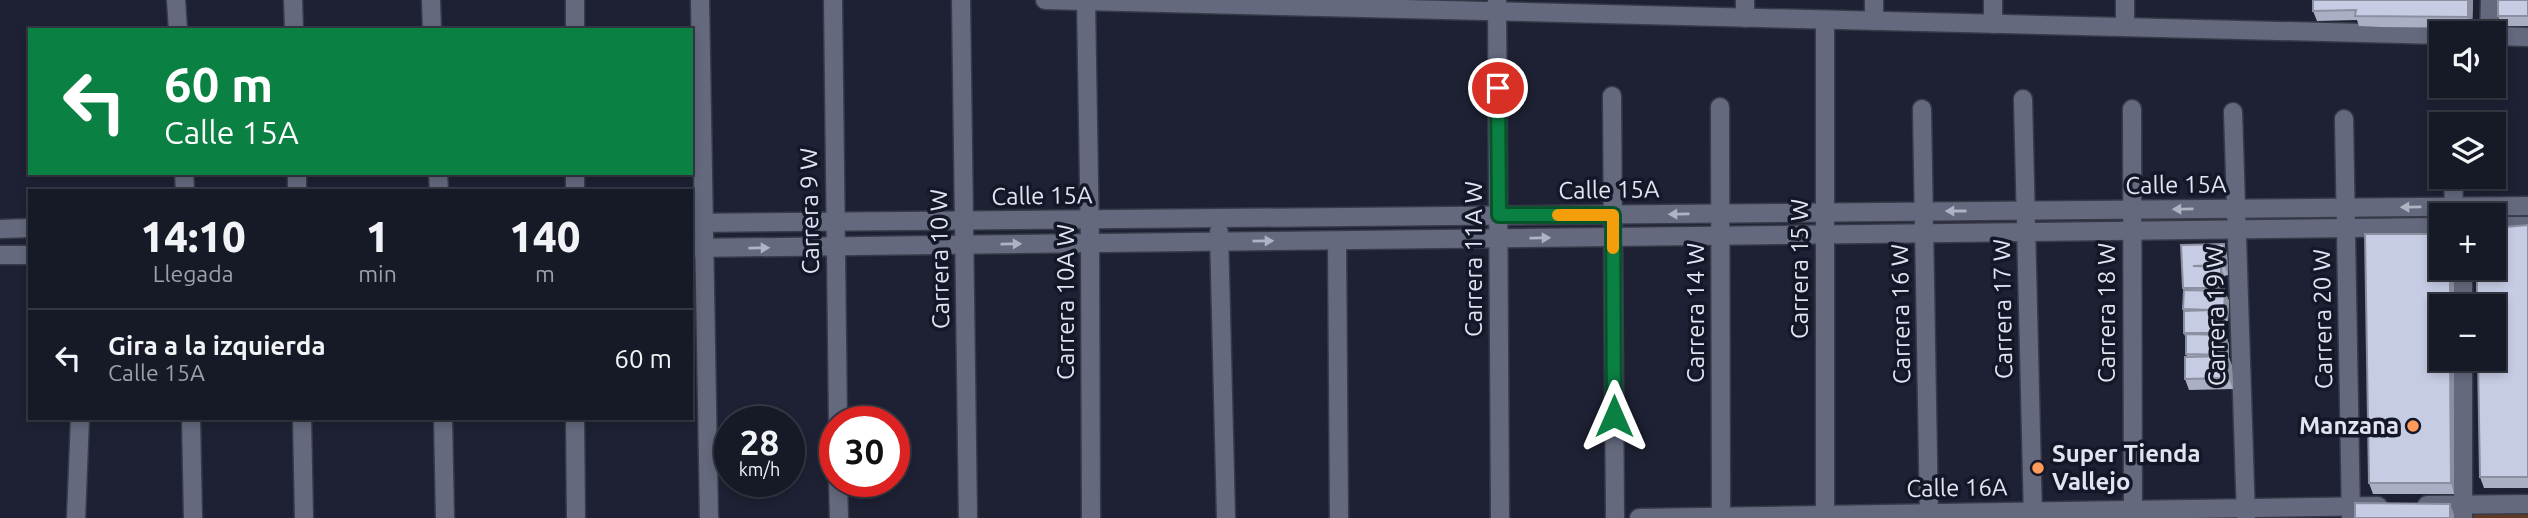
<!DOCTYPE html>
<html lang="es">
<meta charset="utf-8">
<style>
:root{--surface:#161926;--page:#232632;--text:#f1f3f6;--muted:#9ea0a7;--line:#353843}
body{margin:0;font-family:Ubuntu,sans-serif;background:var(--page);color:var(--text);height:100vh;display:flex;flex-direction:column;font-size:26px;white-space:nowrap}
*{box-sizing:border-box;margin:0}
p{font-size:23px;color:var(--muted)}
.icon{flex:none;width:38px;height:38px;fill:none;stroke:currentColor;stroke-width:2;stroke-linecap:round;stroke-linejoin:round}
.map{position:relative;flex:1;overflow:hidden}
.sheet{position:absolute;left:28px;top:189px;width:665px;height:231px;display:flex;flex-direction:column;background:var(--surface);border-radius:0px;box-shadow:0 4px 10px #0003,0 0 0 2px var(--line)}
.sheet>*{flex:none}
.hud{position:absolute;left:28px;top:28px;width:665px;height:147px;border-radius:0px;box-shadow:0 4px 10px #0003,0 0 0 2px var(--line);background:#0b8043;color:#fff;overflow:hidden}
.tools{position:absolute;left:2429px;top:21px;display:grid;gap:14px}
.tools a{display:grid;place-items:center;width:77px;height:77px;border-radius:0px;background:var(--surface);box-shadow:0 4px 10px #0003,0 0 0 2px var(--line);font-size:35px}
.speed{position:absolute;left:714px;top:406px;display:flex;gap:14px;font-size:35px;font-weight:700;text-align:center}
.speed>*{display:grid;place-content:center;width:91px;height:91px;border-radius:50%;background:var(--surface);box-shadow:0 4px 10px #0003,0 0 0 2px var(--line);line-height:1}
.speed small{font-size:18px;font-weight:400}
.speed .limit{border:10px solid #d22;background:#fff;color:#111}
.pin{position:absolute;display:grid;place-items:center;width:60px;height:60px;color:#fff;margin:-30px;border:4px solid #fff;border-radius:50%;box-shadow:0 2px 7px #0007}
.me{position:absolute;width:77px;margin:-38px;rotate:0deg;stroke-linejoin:round;filter:drop-shadow(0 0 5px #0008)}
.turn{display:flex;align-items:center;gap:24px;height:147px;padding:0 21px;font-size:32px}
.turn .icon{width:91px;height:91px;stroke-width:2.5}
.turn b{display:block;font-size:49px;line-height:60px}
.eta{display:flex;justify-content:space-evenly;align-items:center;height:119px;text-align:center}
.eta b{font-size:42px;font-weight:800;line-height:49px}
ul{padding:0;list-style:none}
li{display:flex;align-items:center;gap:21px;height:98px;padding:0 21px;border-top:2px solid var(--line)}
li div{flex:1}
li b{display:block;font-size:26px}
li em{font-style:normal}
.map>svg:first-child{display:block}
</style>
<div class="map">
<svg width="2528" height="518" viewBox="0 0 2528 518">
<rect width="100%" height="100%" fill="#1d2133"/>
<polygon fill="#5c3a24" points="2470,510 2528,511 2528,518 2470,518"/>
<g fill="none" stroke-linecap="round" stroke-linejoin="round">
<g stroke="#383a49" stroke-width="21">
<g id="minor">
<polyline points="176,0 178,30"/>
<polyline points="293,0 294,30"/>
<polyline points="431,0 432,30"/>
<polyline points="575,0 575,30"/>
<polyline points="700,0 709,518"/>
<polyline points="833,0 838,422"/>
<polyline points="961,0 968,518"/>
<polyline points="1045,0 2441,35"/>
<polyline points="1497,0 1500,518"/>
<polyline points="2125,0 2125,27"/>
<polyline points="1086,1 1090,243 1091,518"/>
<polyline points="1745,18 1745,0"/>
<polyline points="1825,20 1825,518"/>
<polyline points="1874,21 1874,0"/>
<polyline points="1993,24 1993,0"/>
<polyline points="2489,33 2490,0"/>
<polyline points="2494,36 2528,37"/>
<polyline points="1612,96 1615,518"/>
<polyline points="2023,99 2033,518"/>
<polyline points="1720,107 1721,518"/>
<polyline points="1922,109 1929,518"/>
<polyline points="2132,109 2133,518"/>
<polyline points="2233,112 2246,518"/>
<polyline points="2344,119 2351,518"/>
<polyline points="184,173 185,191"/>
<polyline points="297,173 297,191"/>
<polyline points="438,173 439,191"/>
<polyline points="575,173 575,191"/>
<polyline points="2453,177 2454,206 2457,215"/>
<polyline points="691,223 2528,206"/>
<polyline points="2494,226 2528,226"/>
<polyline points="0,229 30,228"/>
<polyline points="1219,232 1226,518"/>
<polyline points="1337,241 1339,518"/>
<polyline points="691,248 2441,227"/>
<polyline points="0,255 30,255"/>
<polyline points="2463,268 2463,306"/>
<polyline points="2463,359 2463,518"/>
<polyline points="191,418 193,518"/>
<polyline points="302,418 304,518"/>
<polyline points="443,418 445,518"/>
<polyline points="575,418 576,518"/>
<polyline points="838,481 839,518"/>
<polyline points="2427,505 2528,504"/>
<polyline points="76,518 80,418"/>
<polyline points="1639,518 2378,506"/>
</g>
</g>
<use href="#minor" stroke="#64697e" stroke-width="18"/>
</g>
<g fill="#aaafc4">
<polygon points="2313,0 2473,0 2472,28 2381,27 2359,26 2357,20 2317,21 2313,11"/>
<polygon points="2528,0 2528,26 2502,26 2498,16"/>
<polygon points="2528,225 2528,488 2484,488 2480,477"/>
<polygon points="2224,244 2227,254 2228,275 2224,276 2225,292 2229,301 2228,321 2222,321 2222,335 2226,335 2229,345 2229,358 2232,366 2233,389 2189,390 2185,379 2187,357 2186,354 2186,340 2184,333 2183,288"/>
<polygon points="2441,268 2454,268 2454,306 2441,359 2454,359 2454,494 2373,494 2369,483"/>
</g>
<g fill="#8b8fa0">
<polygon points="2468,0 2473,0 2472,28 2468,17"/>
<polygon points="2224,244 2227,254 2228,275 2224,265"/>
<polygon points="2221,267 2225,278 2225,292 2229,301 2228,321 2224,311 2225,297 2221,288"/>
<rect x="2450" y="268" width="4" height="38"/>
<polygon points="2218,310 2222,321 2221,343 2218,333"/>
<polygon points="2226,335 2229,345 2229,358 2232,366 2233,389 2229,378 2228,364 2225,355"/>
<polygon points="2450,359 2454,359 2454,494 2451,483"/>
<polygon points="2450,504 2454,514 2454,518 2450,518"/>
</g>
<g fill="#c6cce4" stroke="#8b8fa0" stroke-width="2">
<polygon points="2313,0 2468,0 2468,17 2355,16 2356,10 2313,11"/>
<rect x="2498" y="0" width="30" height="16"/>
<polygon points="2528,225 2528,477 2480,477 2478,359 2494,359 2494,306 2477,306 2477,268 2494,268 2494,228"/>
<polygon points="2365,234 2441,234 2441,268 2450,268 2450,306 2441,306 2441,359 2450,359 2451,483 2369,483"/>
<polygon points="2224,244 2224,265 2193,266 2221,267 2221,288 2183,288 2181,245"/>
<polygon points="2184,290 2225,291 2224,311 2218,310 2218,333 2184,333 2184,311 2212,310 2183,309"/>
<polygon points="2186,334 2226,335 2225,355 2186,354"/>
<polygon points="2228,356 2229,378 2185,379 2185,357"/>
<polygon points="2355,503 2450,504 2450,518 2355,518"/>
</g>
<defs><path id="oneway-solid" d="M-6-.8H1V-3.2L6.5 0L1 3.2V.8H-6Z" transform="scale(1.75)"/></defs>
<g fill="#afb3c3">
<use href="#oneway-solid" transform="translate(2411 207) rotate(179)"/>
<use href="#oneway-solid" transform="translate(2183 209) rotate(179)"/>
<use href="#oneway-solid" transform="translate(1956 211) rotate(180)"/>
<use href="#oneway-solid" transform="translate(1679 214) rotate(179)"/>
<use href="#oneway-solid" transform="translate(1540 238) rotate(-1)"/>
<use href="#oneway-solid" transform="translate(1263 241) rotate(-1)"/>
<use href="#oneway-solid" transform="translate(1011 244) rotate(-1)"/>
<use href="#oneway-solid" transform="translate(759 248) rotate(-1)"/>
</g>
<g fill="none" stroke-linecap="round" stroke-linejoin="round">
<g stroke="#07532c" stroke-width="18">
<polyline id="route" points="1498,88 1499,215 1613,215 1614,416"/>
</g>
<use href="#route" stroke="#0b8043" stroke-width="12"/>
<polyline stroke="#f59e0b" stroke-width="12" points="1558,215 1613,215 1613,248"/>
</g>
<g fill="#ff9b5a" stroke="#141728" stroke-width="2.5">
<circle cx="2413" cy="426" r="7"/>
<circle cx="2038" cy="468" r="7"/>
</g>
<g text-anchor="middle" stroke-width="7" stroke-linejoin="round" paint-order="stroke">
<g font-size="24" fill="#e1e4f1" stroke="#141728">
<text transform="translate(2176 185) rotate(-1)" y="8">Calle 15A</text>
<text transform="translate(1609 190) rotate(-1)" y="8">Calle 15A</text>
<text transform="translate(1042 196) rotate(-1)" y="8">Calle 15A</text>
<text transform="translate(810 211) rotate(-91)" y="8">Carrera 9 W</text>
<text transform="translate(940 259) rotate(-91)" y="8">Carrera 10 W</text>
<text transform="translate(1474 259) rotate(-90)" y="8">Carrera 11A W</text>
<text transform="translate(1800 269) rotate(-90)" y="8">Carrera 15 W</text>
<text transform="translate(1066 302) rotate(-90)" y="8">Carrera 10A W</text>
<text transform="translate(2003 309) rotate(-91)" y="8">Carrera 17 W</text>
<text transform="translate(1696 313) rotate(-90)" y="8">Carrera 14 W</text>
<text transform="translate(2107 313) rotate(-90)" y="8">Carrera 18 W</text>
<text transform="translate(1901 314) rotate(-91)" y="8">Carrera 16 W</text>
<text transform="translate(2216 316) rotate(-91)" y="8">Carrera 19 W</text>
<text transform="translate(2323 319) rotate(-91)" y="8">Carrera 20 W</text>
<text transform="translate(1957 488) rotate(-1)" y="8">Calle 16A</text>
</g>
<g font-size="24" font-weight="bold" fill="#e1e4f1" stroke="#141728" text-anchor="end">
<text x="2399" y="434">Manzana</text>
<text x="2052" y="462" text-anchor="start">Super Tienda<tspan x="2052" dy="28">Vallejo</tspan></text>
</g>
</g>
</svg>
<div class="tools">
<a><svg class="icon" aria-label="sound" viewBox="0 0 24 24"><path d="M4 9h4l5-4v14l-5-4H4zM17 9q2 3 0 6"/></svg></a>
<a><svg class="icon" aria-label="layers" viewBox="0 0 24 24"><path d="M12 4l9 5-9 5-9-5zM3 14l9 5 9-5"/></svg></a>
<a>+</a>
<a>−</a>
</div>
<div class="speed"><div>28<small>km/h</small></div><div class="limit">30</div></div>
<div class="pin" style="left:1498px;top:88px;background:#d93025"><svg class="icon" aria-label="arrive" viewBox="0 0 24 24"><path d="M6 21V4h12l-3 4 3 4H6"/></svg></div>
<svg class="me" style="left:1614px;top:416px" viewBox="-20 -20 40 40"><path d="M0-17L14 15 0 8-14 15z" fill="#0b8043" stroke="#fff" stroke-width="4"/></svg>
<div class="hud">
<div class="turn"><svg class="icon" aria-label="left" viewBox="0 0 24 24"><path d="M17 20v-9H6M10 6l-5 5 5 5"/></svg><div><b>60 m</b>Calle 15A</div></div>
</div>
<section class="sheet">
<div class="eta">
<div><b>14:10</b><p>Llegada</p></div>
<div><b>1</b><p>min</p></div>
<div><b>140</b><p>m</p></div>
</div>
<ul>
<li><svg class="icon" aria-label="left" viewBox="0 0 24 24"><path d="M17 20v-9H6M10 6l-5 5 5 5"/></svg><div><b>Gira a la izquierda</b><p>Calle 15A</p></div><em>60 m</em></li>
</ul>
</section>
</div>
